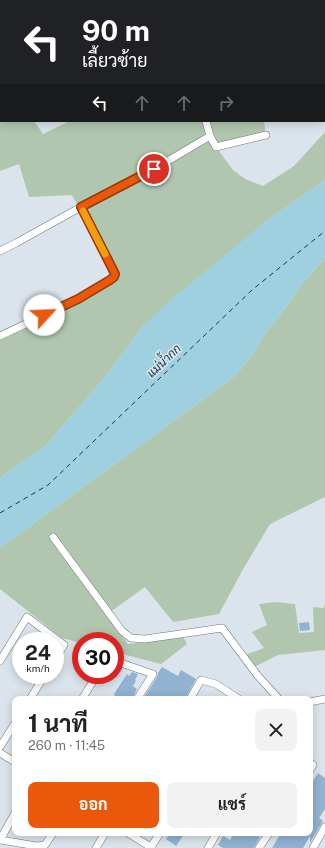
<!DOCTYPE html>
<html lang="th">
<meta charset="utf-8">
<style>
:root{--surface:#fff;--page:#f2f2f2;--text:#222;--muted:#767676;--accent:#ea580c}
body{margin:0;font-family:"Public Sans",Sarabun,sans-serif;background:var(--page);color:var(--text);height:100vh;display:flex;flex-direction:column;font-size:15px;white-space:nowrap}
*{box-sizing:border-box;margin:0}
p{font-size:13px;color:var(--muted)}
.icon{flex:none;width:22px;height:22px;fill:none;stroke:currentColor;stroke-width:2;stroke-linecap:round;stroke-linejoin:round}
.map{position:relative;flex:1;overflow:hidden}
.sheet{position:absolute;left:12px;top:696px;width:301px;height:140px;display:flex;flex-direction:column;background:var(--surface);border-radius:8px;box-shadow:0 2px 10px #0003}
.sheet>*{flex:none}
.top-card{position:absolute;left:0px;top:0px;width:325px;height:122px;box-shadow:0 2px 10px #0003;background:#202124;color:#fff;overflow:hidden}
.speed{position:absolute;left:12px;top:632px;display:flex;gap:8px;font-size:20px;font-weight:700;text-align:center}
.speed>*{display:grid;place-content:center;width:52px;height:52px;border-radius:50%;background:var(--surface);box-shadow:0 2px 10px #0003;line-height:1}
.speed small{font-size:10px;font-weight:400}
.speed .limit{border:6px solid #d22;background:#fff;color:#111}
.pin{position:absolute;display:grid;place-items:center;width:34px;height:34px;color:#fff;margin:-17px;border:2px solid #fff;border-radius:50%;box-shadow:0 1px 4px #0007}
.me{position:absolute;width:44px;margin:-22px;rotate:65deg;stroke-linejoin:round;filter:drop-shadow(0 0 3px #0008)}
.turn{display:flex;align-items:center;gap:14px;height:84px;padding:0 16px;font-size:18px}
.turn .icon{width:52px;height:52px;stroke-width:2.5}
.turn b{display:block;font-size:28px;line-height:34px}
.lanes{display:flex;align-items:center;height:38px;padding:0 16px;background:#0003;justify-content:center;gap:20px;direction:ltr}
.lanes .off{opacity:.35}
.round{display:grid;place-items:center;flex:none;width:42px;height:42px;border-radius:8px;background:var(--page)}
.summary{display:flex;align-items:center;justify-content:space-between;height:68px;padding:0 16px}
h1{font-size:24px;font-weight:700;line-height:30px}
.action{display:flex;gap:8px;margin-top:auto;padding:8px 16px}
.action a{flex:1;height:46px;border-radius:8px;background:var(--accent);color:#fff;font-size:16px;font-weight:700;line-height:46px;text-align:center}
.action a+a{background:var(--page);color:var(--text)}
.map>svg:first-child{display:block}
</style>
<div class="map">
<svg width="325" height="848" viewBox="0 0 325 848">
<rect width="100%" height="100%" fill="#dbe4ec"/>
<g fill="#b0c6ae">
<polygon points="0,72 1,73 1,121 34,121 43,134 70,121 264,121 266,135 216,147 233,170 245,179 263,186 294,166 325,132 325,179 323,182 270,218 143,326 105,377 46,445 0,478 0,336 113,277 117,278 72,195 29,197 19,164 0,171"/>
<polygon points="325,258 325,497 270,524 242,571 219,614 173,622 145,587 106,615 128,644 183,637 187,644 161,664 115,652 115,641 81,641 81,643 62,638 0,589 0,548 204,399 236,375 253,354 264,335 278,318 302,284"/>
<polygon points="275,602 295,604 299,633 314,632 313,607 324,608 325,603 325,650 278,655 252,668 245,655 264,648 252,632 267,625 259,604"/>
</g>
<polygon fill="#9fd0e0" points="325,179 325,258 302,284 278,318 264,335 253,354 236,375 204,399 0,548 0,478 46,445 105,377 143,326 174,297 270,218 323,182"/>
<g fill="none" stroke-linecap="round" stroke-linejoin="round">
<polyline stroke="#103c49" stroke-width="1" stroke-dasharray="5 4" stroke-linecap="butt" points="0,513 48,485 252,290 325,231"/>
</g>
<g fill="#91b2d0">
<polygon points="309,622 310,630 300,631 299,623"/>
<polygon points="162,667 178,676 181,670 196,679 185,699 143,699 157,677 158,673"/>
<polygon points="132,672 138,674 135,680 136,681 133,686 137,689 132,699 112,699 115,695 114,694 127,674 129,676"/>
<polygon points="318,773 325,778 325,809 319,818 323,821 310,843 310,836 303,848 272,848 281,833 289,833 293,836 296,833 310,833 310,786"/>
<polygon points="170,833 185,833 176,846 166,839"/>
<polygon points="234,833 254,833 260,837 254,848 223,848 218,845 223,836 230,840"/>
</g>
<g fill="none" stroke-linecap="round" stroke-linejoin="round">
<g stroke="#6f777e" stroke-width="8">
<g id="minor">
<polyline points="189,0 189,1"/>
<polyline points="206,121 210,136 216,147 266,135"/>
<polyline points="0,251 16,243 81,207 166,162 210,136"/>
<path d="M 0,336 L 78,299 L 110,280 C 113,277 115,276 114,271 L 81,207"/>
<polyline points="53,537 122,631 131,638 145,639 222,628 258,676 279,699"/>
<polyline points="0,661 27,617 64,645 55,659"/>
<polyline points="115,661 153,674 137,699"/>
<polyline points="30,699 45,675"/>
<polyline points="82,699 97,675"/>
<polyline points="190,699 201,680 216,684 239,699"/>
<polyline points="310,702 325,699"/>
<polyline points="0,747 15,723"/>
<polyline points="0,753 15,762"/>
<polyline points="310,762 313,765 310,770"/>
<polyline points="15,813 0,840 37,846 45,845 53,833"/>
<polyline points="128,833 152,848"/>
<polyline points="151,847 160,833"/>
<polyline points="96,848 105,833"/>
<polyline points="208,848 217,833"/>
<polyline points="259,848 269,833"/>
<polyline points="313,848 325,827"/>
</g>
</g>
<use href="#minor" stroke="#fff" stroke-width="7"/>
</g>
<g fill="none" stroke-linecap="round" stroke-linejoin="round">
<g stroke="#983908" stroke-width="10">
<polyline id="route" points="44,315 78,299 110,280 114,277 115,274 111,266 81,207 154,169"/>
</g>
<use href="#route" stroke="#ea580c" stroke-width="7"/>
<polyline stroke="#f59e0b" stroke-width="7" points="83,211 105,254"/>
</g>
<g text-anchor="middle" stroke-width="3" stroke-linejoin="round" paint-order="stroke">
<g font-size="12" font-style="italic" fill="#103c49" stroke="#dbe4ec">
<text transform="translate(164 361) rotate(-44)" y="4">แม่น้ำกก</text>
</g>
</g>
</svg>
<div class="speed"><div>24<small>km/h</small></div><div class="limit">30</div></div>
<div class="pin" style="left:154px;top:169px;background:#d93025"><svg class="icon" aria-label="arrive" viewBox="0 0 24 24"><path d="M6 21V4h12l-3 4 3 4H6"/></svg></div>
<svg class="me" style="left:44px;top:315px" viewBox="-20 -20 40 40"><circle r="19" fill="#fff"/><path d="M0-13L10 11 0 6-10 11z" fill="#ea580c"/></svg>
<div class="top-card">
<div class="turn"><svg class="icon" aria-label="left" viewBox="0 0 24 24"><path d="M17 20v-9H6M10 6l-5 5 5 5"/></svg><div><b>90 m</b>เลี้ยวซ้าย</div></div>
<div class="lanes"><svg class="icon" aria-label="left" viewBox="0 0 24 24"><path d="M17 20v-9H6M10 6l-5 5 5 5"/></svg><svg class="icon off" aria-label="ahead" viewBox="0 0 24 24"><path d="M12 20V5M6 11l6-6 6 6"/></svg><svg class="icon off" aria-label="ahead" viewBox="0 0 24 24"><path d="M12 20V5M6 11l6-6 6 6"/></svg><svg class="icon off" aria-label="right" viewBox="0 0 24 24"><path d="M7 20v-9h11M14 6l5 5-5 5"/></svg></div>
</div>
<section class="sheet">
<div class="summary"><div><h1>1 นาที</h1><p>260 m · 11:45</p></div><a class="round"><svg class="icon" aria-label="close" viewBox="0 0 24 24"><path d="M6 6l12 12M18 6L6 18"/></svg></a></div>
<div class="action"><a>ออก</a><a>แชร์</a></div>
</section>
</div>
